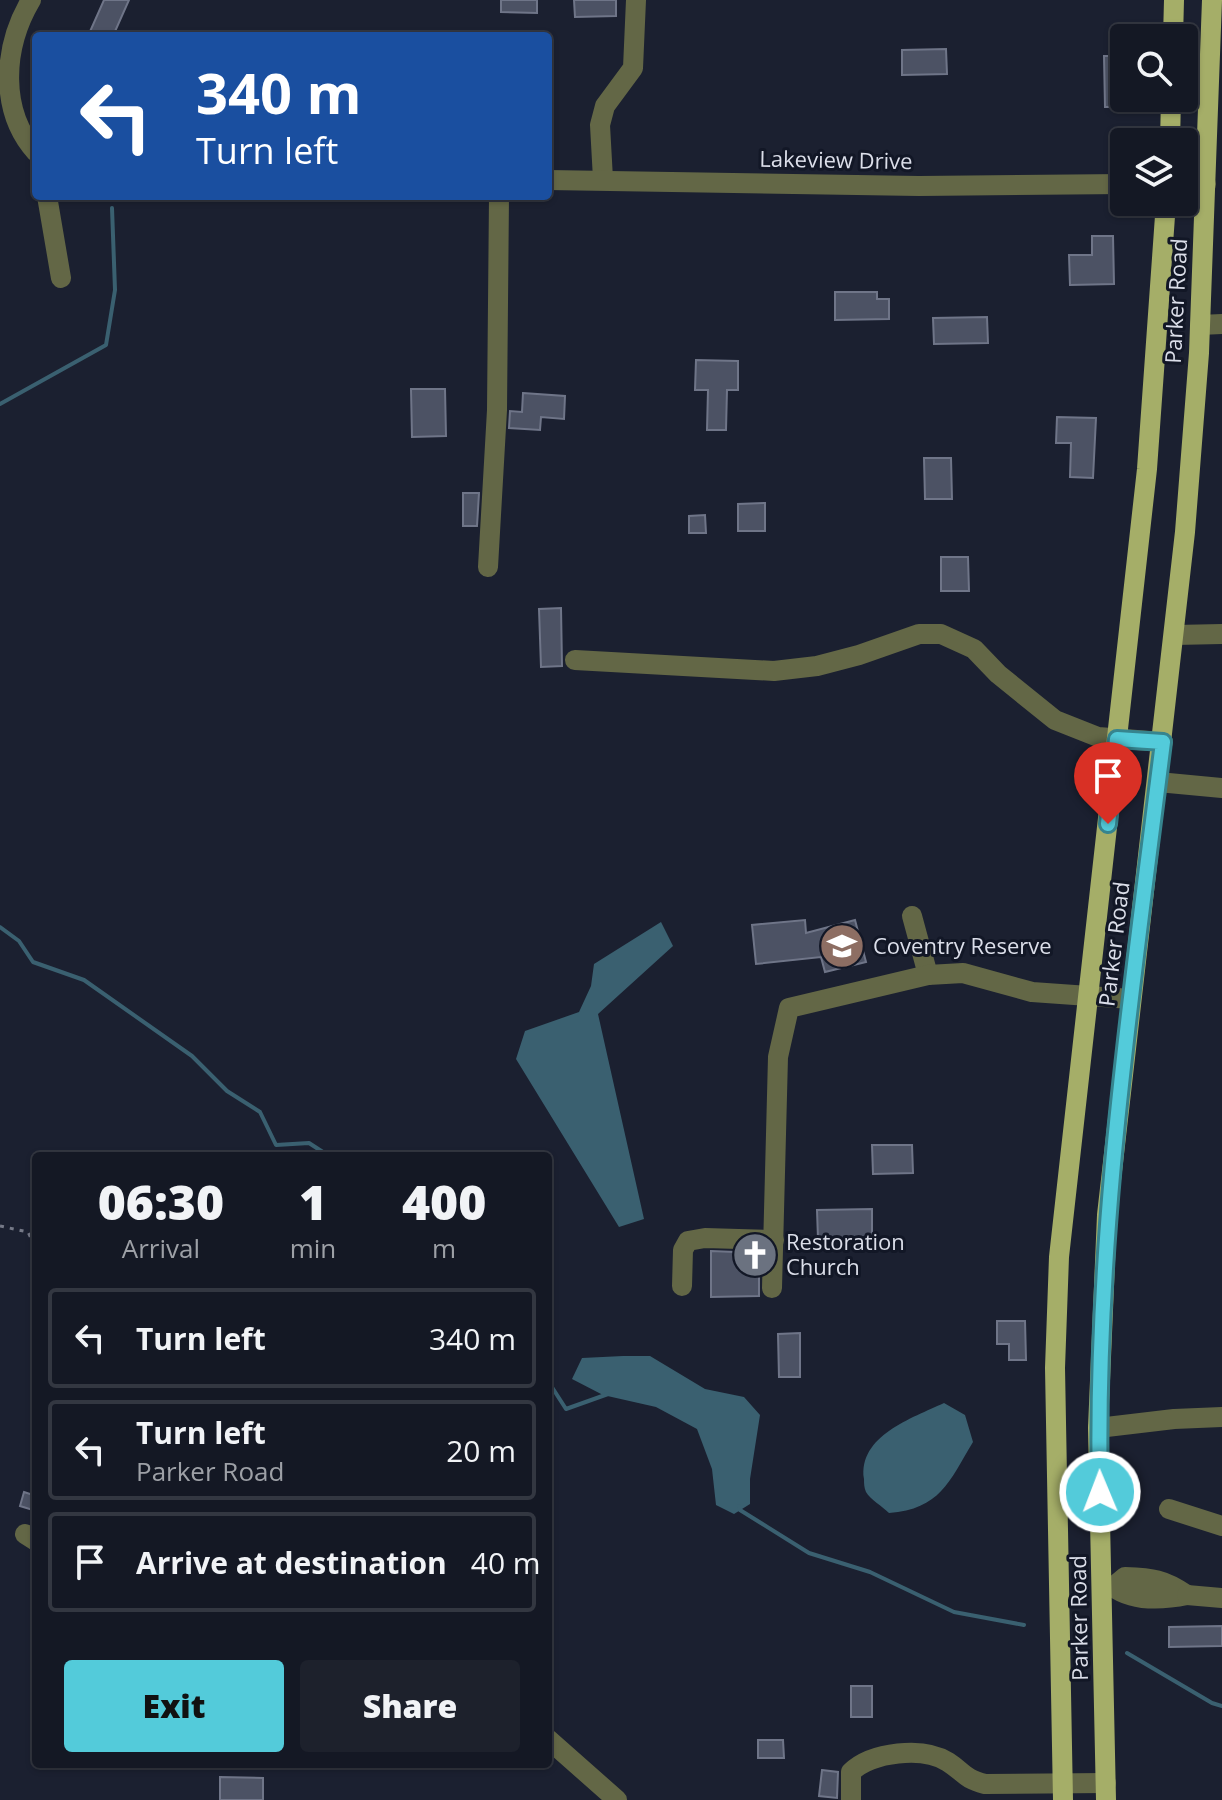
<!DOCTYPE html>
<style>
:root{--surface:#141824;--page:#1d212c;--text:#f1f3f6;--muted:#9da0a6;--line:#333741;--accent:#53cbda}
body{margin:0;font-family:"Open Sans",sans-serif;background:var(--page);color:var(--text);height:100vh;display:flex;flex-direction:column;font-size:30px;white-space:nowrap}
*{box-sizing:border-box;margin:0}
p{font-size:26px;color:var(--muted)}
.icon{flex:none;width:44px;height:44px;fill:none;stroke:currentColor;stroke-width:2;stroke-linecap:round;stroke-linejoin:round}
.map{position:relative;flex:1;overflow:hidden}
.details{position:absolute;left:32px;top:1152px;width:520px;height:616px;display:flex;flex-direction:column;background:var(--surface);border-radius:8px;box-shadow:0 2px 6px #0004,0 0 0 2px var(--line)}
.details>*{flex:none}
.banner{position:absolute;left:32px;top:32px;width:520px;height:168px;border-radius:8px;box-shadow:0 2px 6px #0004,0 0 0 2px var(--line);background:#1a4fa0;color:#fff;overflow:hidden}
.fabs{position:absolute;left:1110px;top:24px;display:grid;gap:16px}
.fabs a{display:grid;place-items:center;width:88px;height:88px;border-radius:8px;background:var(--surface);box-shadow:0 2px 6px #0004,0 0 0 2px var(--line);font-size:40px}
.pin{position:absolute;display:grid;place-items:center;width:68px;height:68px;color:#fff;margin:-82px -34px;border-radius:50% 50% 50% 0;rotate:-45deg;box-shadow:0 0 8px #0007}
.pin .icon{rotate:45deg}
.me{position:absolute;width:88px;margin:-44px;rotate:359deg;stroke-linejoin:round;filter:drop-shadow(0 0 6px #0008)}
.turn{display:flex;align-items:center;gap:28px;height:168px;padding:0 32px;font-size:36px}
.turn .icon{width:104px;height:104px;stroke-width:2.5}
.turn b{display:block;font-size:56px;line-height:68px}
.eta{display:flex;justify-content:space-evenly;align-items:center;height:136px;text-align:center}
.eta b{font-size:48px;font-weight:800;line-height:56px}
.button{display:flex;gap:16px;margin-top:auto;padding:16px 32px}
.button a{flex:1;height:92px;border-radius:8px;background:var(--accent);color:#111;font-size:32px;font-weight:800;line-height:92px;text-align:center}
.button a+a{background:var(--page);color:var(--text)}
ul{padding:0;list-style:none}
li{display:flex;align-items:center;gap:24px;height:100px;margin:0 16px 12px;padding:0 16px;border:4px solid var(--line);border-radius:8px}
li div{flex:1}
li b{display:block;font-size:30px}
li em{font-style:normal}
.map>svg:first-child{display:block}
</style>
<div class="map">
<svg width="1222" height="1800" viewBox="0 0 1222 1800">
<rect width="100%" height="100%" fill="#1b2030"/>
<g fill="#3a6070">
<polygon points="661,922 673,946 598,1014 644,1219 619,1227 516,1059 525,1031 579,1012 591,986 594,964"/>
<polygon points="623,1356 650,1356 705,1389 744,1397 760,1415 750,1479 750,1504 734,1514 716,1505 712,1469 697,1429 656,1407 603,1395 572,1379 582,1358"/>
<path d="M 944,1403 L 965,1415 L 973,1442 C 949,1482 940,1509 889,1513 C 883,1507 870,1499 866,1492 C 864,1488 864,1483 864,1479 C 858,1436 912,1418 944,1403 Z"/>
</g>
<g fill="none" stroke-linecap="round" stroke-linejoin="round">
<g stroke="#3a6070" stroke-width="4">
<polyline points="0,404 106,345 115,290 112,208"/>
<polyline points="0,927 19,941 33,962 84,980 192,1056 227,1091 260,1112 276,1145 309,1143 329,1156"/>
<polyline points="548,1381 566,1409 608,1394"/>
<polyline points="739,1506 740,1510 809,1553 870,1572 954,1612 1024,1625"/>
<polyline points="1127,1653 1212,1703 1222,1706"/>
</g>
</g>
<g fill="#4c5264" stroke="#6f7588" stroke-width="2">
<polygon points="104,0 129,0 113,36 88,36"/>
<polygon points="501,0 537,0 537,13 501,12"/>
<polygon points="574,0 616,0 616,16 575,17"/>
<polygon points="946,49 947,74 902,75 902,50"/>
<polygon points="1104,56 1124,56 1124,107 1105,107"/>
<polygon points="1092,236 1113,236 1114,284 1070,285 1069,255 1092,255"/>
<polygon points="835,292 877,292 877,299 889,299 889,319 835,320"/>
<polygon points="987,317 988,343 934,344 933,318"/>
<polygon points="696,360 738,361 738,390 727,390 726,430 707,430 708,390 695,390"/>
<polygon points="411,389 445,389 446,436 412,437"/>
<polygon points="523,393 565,396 564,419 541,417 540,430 509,428 510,411 522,412"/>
<polygon points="1057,417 1096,418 1093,478 1070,477 1071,443 1056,443"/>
<polygon points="924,458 951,458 952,499 925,499"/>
<polygon points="463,493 479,493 477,526 463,526"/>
<polygon points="765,503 765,531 738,531 738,504"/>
<polygon points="705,515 706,533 689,533 689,516"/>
<polygon points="941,557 968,557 969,591 941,591"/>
<polygon points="561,608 562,666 541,667 539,609"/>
<polygon points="805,920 806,933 855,920 866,962 825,972 821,957 756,964 752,925"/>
<polygon points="872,1145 912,1145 913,1173 873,1174"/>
<polygon points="872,1209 872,1238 818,1239 817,1210"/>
<polygon points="711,1251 759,1253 759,1296 711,1297"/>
<polygon points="997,1321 1025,1321 1026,1360 1009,1360 1009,1344 997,1344"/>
<polygon points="800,1333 800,1377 779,1377 778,1334"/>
<polygon points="24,1492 36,1496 36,1511 20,1506"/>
<polygon points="1222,1626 1222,1646 1169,1647 1169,1627"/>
<rect x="851" y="1686" width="21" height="31"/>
<polygon points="758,1740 783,1740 784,1758 758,1758"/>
<polygon points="822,1770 838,1772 837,1798 819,1796"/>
<polygon points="220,1777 263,1778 263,1800 220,1800"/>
</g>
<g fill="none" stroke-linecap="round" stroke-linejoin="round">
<polyline stroke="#757987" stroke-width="3" stroke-dasharray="4 6" stroke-linecap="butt" points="0,1226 28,1232 36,1249"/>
<g stroke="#636746" stroke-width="20">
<path d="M 31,0 C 2,49 0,112 36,152"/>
<polyline points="603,179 600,125 605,106 633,68 636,0"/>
<polyline points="548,180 919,186 1124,184"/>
<polyline points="1184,184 1206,184"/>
<polyline points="47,196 61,278"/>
<polyline points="1200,325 1222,324"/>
<polyline points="488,567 497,410 499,196"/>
<polyline points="1175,635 1222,634"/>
<polyline points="575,660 774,671 817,666 859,655 919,634 941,634 974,649 998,674 1055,720 1098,737 1163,742"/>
<polyline points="1158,782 1222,788"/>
<polyline points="912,916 928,975"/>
<polyline points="682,1286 683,1250 688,1241 705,1238 774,1240"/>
<polyline points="772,1288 778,1057 789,1008 928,975 963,973 1032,992 1131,999"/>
<polyline points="1098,1428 1174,1419 1222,1417"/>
<polyline points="1169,1509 1222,1526"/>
<polyline points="25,1534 36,1541"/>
<path d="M 1102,1587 L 1113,1587 L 1125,1577 C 1152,1578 1164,1579 1187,1595 C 1163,1600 1134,1602 1113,1587"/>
<polyline points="1187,1595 1222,1598"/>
<polyline points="548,1739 617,1800"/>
<path d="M 851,1800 L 851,1772 C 872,1752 923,1746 948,1762 C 965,1773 963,1778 985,1784 L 1106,1783"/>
</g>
<g stroke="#a5ae68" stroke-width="20">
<polyline points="1173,38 1174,0"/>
<polyline points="1170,142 1171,98"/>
<polyline points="1063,1800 1055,1368 1059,1257 1147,469 1166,202"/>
<polyline points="1106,1800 1098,1428 1107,1215 1185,532 1199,353 1212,0"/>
</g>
</g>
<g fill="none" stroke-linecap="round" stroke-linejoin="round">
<g stroke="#36848e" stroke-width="20">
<path id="route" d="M 1100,1492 C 1094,1240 1132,991 1163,742 L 1117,739 L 1108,824"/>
</g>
<use href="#route" stroke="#53cbda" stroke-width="14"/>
</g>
<defs>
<g id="school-disc" transform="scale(2.3)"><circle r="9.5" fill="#8d6e63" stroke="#121726"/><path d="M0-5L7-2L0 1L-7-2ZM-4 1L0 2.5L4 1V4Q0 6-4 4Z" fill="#fff"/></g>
<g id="church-disc" transform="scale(2.3)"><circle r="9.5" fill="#6b7280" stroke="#121726"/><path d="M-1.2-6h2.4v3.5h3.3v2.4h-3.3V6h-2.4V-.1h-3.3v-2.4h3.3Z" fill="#fff"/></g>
</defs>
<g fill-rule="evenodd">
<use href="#school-disc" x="842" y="946"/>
<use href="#church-disc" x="755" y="1255"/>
</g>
<g text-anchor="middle" stroke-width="6" stroke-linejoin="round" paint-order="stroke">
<g font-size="22" fill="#dbdee9" stroke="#121726">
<text transform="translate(836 160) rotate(1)" y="8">Lakeview Drive</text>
<text transform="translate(1176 301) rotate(-87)" y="8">Parker Road</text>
<text transform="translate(1114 944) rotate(-83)" y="8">Parker Road</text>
<text transform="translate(1079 1618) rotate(-91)" y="8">Parker Road</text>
</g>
<g font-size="22" fill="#dbdee9" stroke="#121726" text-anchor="start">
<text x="873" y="954">Coventry Reserve</text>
<text x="786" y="1250">Restoration<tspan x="786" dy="25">Church</tspan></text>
</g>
</g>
</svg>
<div class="fabs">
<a><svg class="icon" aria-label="search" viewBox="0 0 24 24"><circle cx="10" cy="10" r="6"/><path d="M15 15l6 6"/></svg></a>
<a><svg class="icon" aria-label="layers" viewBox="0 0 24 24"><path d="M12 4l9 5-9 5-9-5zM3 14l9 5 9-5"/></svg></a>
</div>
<div class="pin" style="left:1108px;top:824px;background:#d93025"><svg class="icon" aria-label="arrive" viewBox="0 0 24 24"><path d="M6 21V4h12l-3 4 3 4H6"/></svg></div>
<svg class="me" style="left:1100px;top:1492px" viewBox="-20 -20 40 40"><circle r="17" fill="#53cbda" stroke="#fff" stroke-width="3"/><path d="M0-11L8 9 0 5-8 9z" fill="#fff"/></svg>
<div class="banner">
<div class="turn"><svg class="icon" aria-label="left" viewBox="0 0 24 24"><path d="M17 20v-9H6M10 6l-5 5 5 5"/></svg><div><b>340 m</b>Turn left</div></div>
</div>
<section class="details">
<div class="eta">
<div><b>06:30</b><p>Arrival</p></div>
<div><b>1</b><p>min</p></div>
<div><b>400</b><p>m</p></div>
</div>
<ul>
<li><svg class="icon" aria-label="left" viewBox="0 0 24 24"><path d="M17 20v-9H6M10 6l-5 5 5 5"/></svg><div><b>Turn left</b></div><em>340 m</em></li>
<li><svg class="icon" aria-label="left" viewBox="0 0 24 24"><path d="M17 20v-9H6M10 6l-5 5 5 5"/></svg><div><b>Turn left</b><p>Parker Road</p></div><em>20 m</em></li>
<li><svg class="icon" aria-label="arrive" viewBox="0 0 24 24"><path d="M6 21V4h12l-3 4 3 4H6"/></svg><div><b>Arrive at destination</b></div><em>40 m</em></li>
</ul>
<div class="button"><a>Exit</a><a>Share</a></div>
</section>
</div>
